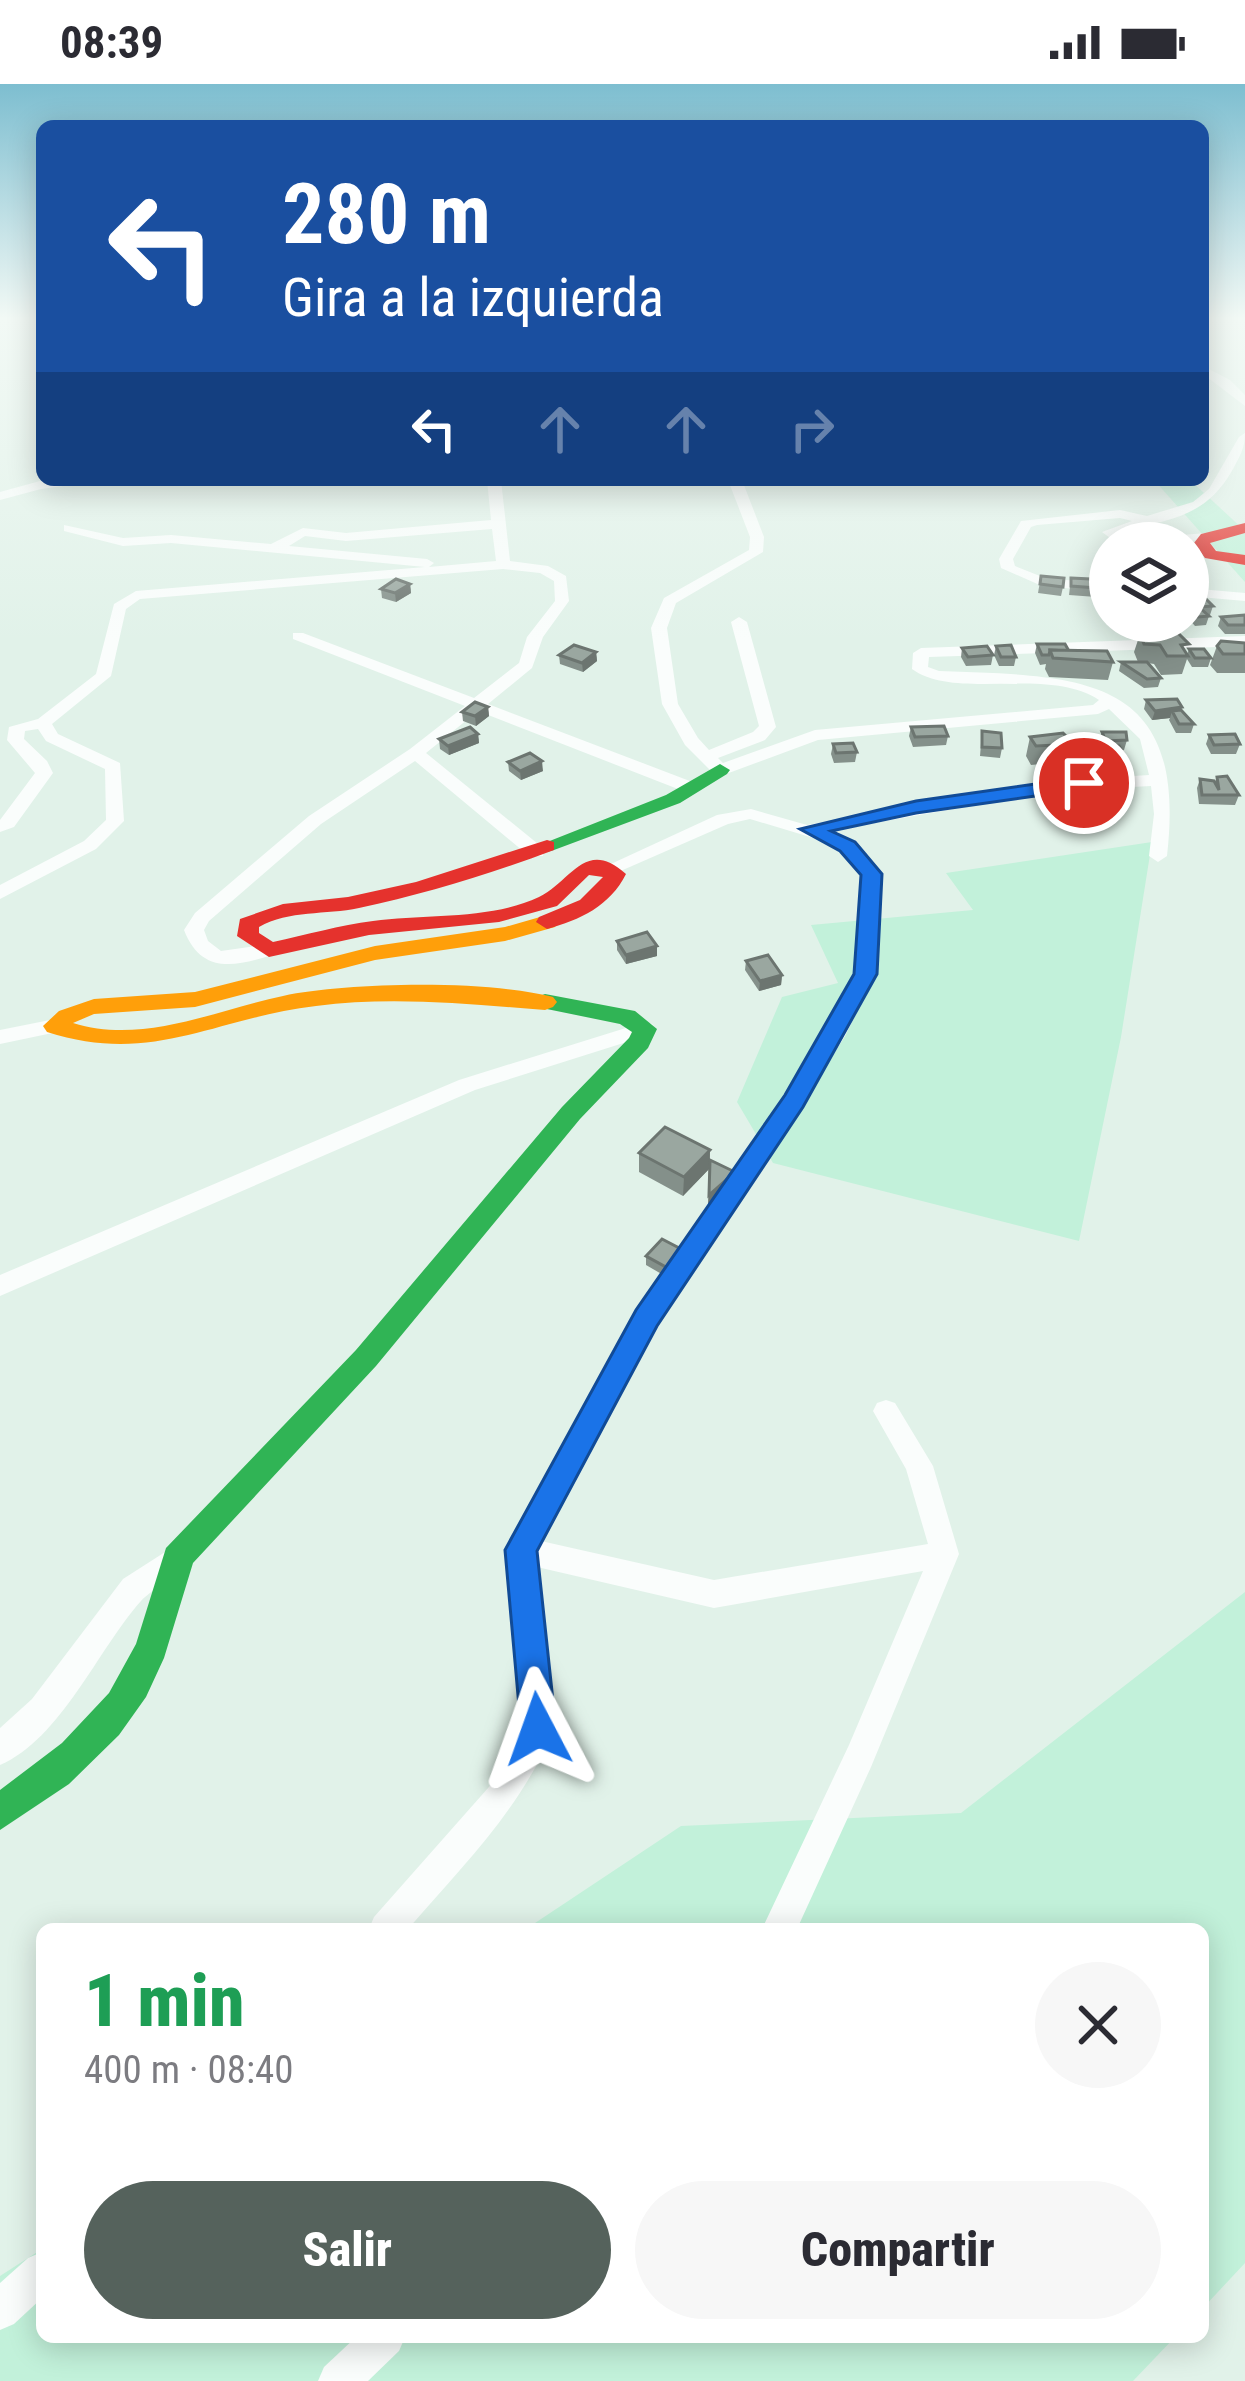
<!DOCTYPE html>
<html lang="es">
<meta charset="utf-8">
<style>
:root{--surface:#fff;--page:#f7f7f7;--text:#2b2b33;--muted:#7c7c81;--accent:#55625c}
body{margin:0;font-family:"Roboto Condensed",sans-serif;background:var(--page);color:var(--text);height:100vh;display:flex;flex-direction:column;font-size:45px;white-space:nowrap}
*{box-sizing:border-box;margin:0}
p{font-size:39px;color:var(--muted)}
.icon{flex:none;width:66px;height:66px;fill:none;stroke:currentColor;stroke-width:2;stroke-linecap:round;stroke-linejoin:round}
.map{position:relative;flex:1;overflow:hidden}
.details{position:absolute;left:36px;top:1839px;width:1173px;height:420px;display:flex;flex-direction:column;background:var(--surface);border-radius:18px;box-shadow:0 6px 30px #0003}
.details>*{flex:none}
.banner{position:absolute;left:36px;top:36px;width:1173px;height:366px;border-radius:18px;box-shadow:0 6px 30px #0003;background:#1a4fa0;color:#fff;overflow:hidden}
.buttons{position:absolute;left:1089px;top:438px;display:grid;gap:24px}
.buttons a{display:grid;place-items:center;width:120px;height:120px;border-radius:50%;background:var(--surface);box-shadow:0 6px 30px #0003;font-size:60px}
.pin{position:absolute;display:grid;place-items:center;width:102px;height:102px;color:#fff;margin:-51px;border:6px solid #fff;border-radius:50%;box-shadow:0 3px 12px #0007}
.me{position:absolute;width:132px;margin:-66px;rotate:356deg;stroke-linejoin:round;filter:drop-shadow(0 0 9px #0008)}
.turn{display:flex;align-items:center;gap:42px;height:252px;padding:0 48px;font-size:54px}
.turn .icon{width:156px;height:156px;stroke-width:2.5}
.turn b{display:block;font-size:84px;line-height:102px}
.lanes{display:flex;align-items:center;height:114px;padding:0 48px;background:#0003;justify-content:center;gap:60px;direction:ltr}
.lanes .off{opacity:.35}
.round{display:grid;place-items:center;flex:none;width:126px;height:126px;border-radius:63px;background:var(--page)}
.summary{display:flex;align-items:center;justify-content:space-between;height:204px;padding:0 48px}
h1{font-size:72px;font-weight:800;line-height:90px;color:#1e9e55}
.primary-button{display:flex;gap:24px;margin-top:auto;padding:24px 48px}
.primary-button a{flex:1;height:138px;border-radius:72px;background:var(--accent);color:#fff;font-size:48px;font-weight:800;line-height:138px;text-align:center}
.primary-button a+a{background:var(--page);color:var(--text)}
.status{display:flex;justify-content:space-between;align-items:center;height:84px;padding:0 60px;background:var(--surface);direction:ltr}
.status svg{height:33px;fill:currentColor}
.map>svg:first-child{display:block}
</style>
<div class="status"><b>08:39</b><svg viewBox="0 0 49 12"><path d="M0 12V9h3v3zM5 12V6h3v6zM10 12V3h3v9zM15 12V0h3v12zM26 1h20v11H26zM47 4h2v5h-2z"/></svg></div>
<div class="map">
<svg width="1245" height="2297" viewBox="0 0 1245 2297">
<rect width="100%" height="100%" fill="#e1f2e9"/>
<g fill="#c2f1da">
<polygon points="1154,396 1190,396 1245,447 1245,498"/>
<polygon points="1152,758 1121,953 1079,1157 773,1079 737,1018 782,913 838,899 811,841 973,826 946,789"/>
<polygon points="1245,1508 1245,2179 1203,2224 1203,1845 526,1845 681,1742 961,1729"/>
<polygon points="42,2165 42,2253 1175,2253 1133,2297 0,2297 0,2192"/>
</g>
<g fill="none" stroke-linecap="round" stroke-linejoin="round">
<g fill="#fafdfc" fill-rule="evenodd">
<polygon points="1203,282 1230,296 1245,311 1245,322 1203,290"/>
<path d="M 1245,349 C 1245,364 1240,372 1233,385 C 1205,435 1170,434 1120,449 L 1129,455 L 1207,449 L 1214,453 L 1212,456 L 1117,459 L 1102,448 L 1132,437 L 1120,434 L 1037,441 L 1031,443 L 1013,475 L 1015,482 L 1045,494 L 1110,500 L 1110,508 L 1042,502 L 1001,484 L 999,475 L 1021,437 L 1120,426 L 1147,432 L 1193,418 L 1209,405 L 1239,353 Z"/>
<polygon points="106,396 41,405 0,416 0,408 40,397"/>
<path d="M 487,396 L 501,396 L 510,477 L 548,482 L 566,492 L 569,517 L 543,553 L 532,584 L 488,620 L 695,699 L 695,707 L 683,707 L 478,627 L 426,669 L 543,764 L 543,772 L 529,772 L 415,677 L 321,740 L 209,837 L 204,846 L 208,857 L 221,867 L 269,860 L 276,862 L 276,870 C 237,882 202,892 184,846 L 195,829 L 309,732 L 410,665 L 465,622 L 293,555 L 293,549 L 303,549 L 474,614 L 519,579 L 527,553 L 555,517 L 554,497 L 540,489 L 503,485 L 140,515 L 126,525 L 111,592 L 52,640 L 58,650 L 120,679 L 124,737 L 96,765 L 0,815 L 0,801 L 84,757 L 106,736 L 105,685 L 46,657 L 38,645 L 25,647 L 24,655 L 47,677 L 53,689 L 14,743 L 0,748 L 0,736 L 35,689 L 7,656 L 9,643 L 38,635 L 96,590 L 114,520 L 136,507 L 425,483 L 171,459 L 123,462 L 64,447 L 64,441 L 123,454 L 171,451 L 271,460 L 303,444 L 346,449 L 491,436 ZM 492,445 L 496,477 L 429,483 L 434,479 L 427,475 L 289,462 L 305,452 L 346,457 Z"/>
<path d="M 728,396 L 742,396 L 764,453 L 763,468 L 676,519 L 667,544 L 678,620 L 698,654 L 709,666 L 753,648 L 759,642 L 731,538 L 739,533 L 747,538 L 776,643 L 765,656 L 718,674 L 723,679 L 815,646 L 1093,621 L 1099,616 C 1047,582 956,617 912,585 L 913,569 L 921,564 L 1245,552 L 1245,562 L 929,573 L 928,583 L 939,587 C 1082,592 1188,590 1167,772 L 1158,778 L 1149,772 L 1154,730 L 1151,702 L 1055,707 L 829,747 L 842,751 L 881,790 L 876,890 L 845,952 L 752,1101 L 655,1241 L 541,1457 L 714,1496 L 928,1460 L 906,1385 L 873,1327 L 877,1319 L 886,1316 L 895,1319 L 933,1382 L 959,1470 L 871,1683 L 797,1845 L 762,1845 L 849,1661 L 923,1487 L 714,1524 L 537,1483 L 554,1645 C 520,1726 465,1779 408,1845 L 369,1845 L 374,1833 L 496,1695 L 522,1643 L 507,1466 L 511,1457 L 637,1227 L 736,1089 L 824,951 L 856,890 L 863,791 L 830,759 L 750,735 L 728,740 L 616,789 L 609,791 L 600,785 L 717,731 L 751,725 L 807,741 L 1055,697 L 1149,691 L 1140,655 L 1109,625 L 1098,630 L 818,656 L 726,690 L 714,690 L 685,661 L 662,620 L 651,544 L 664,514 L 749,466 L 750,453 Z"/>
<polygon points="1188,504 1245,509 1245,517 1188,512"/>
<polygon points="55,935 62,937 65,942 62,947 0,960 0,946"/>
<polygon points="645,938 652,940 656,945 652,950 475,1006 0,1212 0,1191 459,996"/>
<path d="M 176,1461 L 186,1465 L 190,1474 C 181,1494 156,1501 141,1517 C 98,1565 61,1655 0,1681 L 0,1644 L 32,1615 L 123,1495 Z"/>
<polygon points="42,2168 42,2214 14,2240 0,2246 0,2199 28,2174"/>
<polygon points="356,2253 405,2253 399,2267 368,2297 318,2297 324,2283"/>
</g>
<g fill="#30b455" fill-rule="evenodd">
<polygon points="720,680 730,686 727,690 680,719 554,766 547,768 537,762 666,711"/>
<polygon points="545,910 635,927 657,945 648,964 580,1035 376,1282 193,1479 164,1574 146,1613 119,1651 69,1700 0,1746 0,1706 62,1659 109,1609 136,1560 166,1464 356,1266 562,1023 629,954 632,948 620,940 537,923 533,918 537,913"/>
</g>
<path fill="#ff9f0a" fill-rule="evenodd" d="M 547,831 L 558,838 L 555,843 L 505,857 L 375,876 L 195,923 L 94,930 L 73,939 C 143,961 216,926 283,912 C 348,898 489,896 553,913 L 557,918 L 553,923 L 545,926 C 469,920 391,912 316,922 C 214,934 153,982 47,948 L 43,942 L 59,927 L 94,915 L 195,908 L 375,862 L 505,843 Z"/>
<g fill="#e5322d" fill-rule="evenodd">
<polygon points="1245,439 1245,449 1210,459 1216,467 1245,471 1245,481 1205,474 1194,459 1201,450"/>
<path d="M 547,756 L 554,758 L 554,766 C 490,790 425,810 359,824 C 326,831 289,826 259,843 L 259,849 L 273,858 C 306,851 340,841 373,837 C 425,830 491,836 539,813 C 571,798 585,753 626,790 C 610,822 580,836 547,845 L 536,838 L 539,833 L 580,816 L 603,793 L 589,791 L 557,822 L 499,838 L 369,851 L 269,873 L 237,852 L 240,835 L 283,820 L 348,813 L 416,798 Z"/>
</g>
</g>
<g fill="#84908a">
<polygon points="1041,492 1063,503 1061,512 1038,509"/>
<polygon points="1071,494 1110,496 1110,514 1069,511"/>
<polygon points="410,500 411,509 396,518 382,514 381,505"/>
<polygon points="1188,515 1213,522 1210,531 1208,531 1209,532 1206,541 1195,542 1188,534"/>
<polygon points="1245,531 1245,550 1225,550 1218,542 1221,533"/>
<polygon points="1140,550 1187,571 1189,565 1211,574 1208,583 1192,583 1187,575 1182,590 1161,591 1154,580 1148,579 1161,594 1158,603 1144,604 1119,587 1121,578 1138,578 1134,568"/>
<polygon points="1245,559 1245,589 1217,589 1210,581 1217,562"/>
<polygon points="1037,560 1113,578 1108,596 1049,593 1045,585 1046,580 1040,581 1035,569"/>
<polygon points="996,562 1016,573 1014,582 999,582 994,571"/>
<polygon points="962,564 993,571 991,581 966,582 961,573"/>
<polygon points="596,568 597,577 583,588 560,580 559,571"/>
<polygon points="1146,616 1181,626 1194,640 1191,649 1176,649 1169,636 1170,634 1152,636 1144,625"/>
<polygon points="488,623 489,632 476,642 463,637 462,628"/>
<polygon points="911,643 948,652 946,661 913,663 909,652"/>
<polygon points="982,647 1002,664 1000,674 980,672"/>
<polygon points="1102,648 1127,656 1124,666 1121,666 1129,680 1126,689 1109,690 1100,672 1102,664 1099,657"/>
<polygon points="478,650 479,659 449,671 440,665 439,655"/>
<polygon points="1209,651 1240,660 1236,670 1211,670 1206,660"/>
<polygon points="1030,653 1069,655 1099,671 1093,690 1070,692 1051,679 1031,681 1026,672"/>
<polygon points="833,660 857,668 855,678 834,679 831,670"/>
<polygon points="508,678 543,687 521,696 509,687"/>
<polygon points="1217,693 1239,711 1235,721 1199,720 1197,704 1200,695 1215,698"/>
<polygon points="1065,711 1100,721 1097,730 1069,732 1062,721"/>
<polygon points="617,857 657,872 626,880 617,866"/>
<polygon points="746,877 782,891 781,901 759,907 745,886"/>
<polygon points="710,1066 710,1076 735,1088 734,1098 708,1121 709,1085 683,1112 639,1088 639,1069"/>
<polygon points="681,1165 681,1175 665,1192 646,1181 646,1172"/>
</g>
<g fill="#6c7570">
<polygon points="410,500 411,509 396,518 395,509"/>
<polygon points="596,568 597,577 583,588 582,579"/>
<polygon points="488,623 489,632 476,642 475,632"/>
<polygon points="1182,623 1179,633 1172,627 1170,634 1152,636 1155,627"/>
<polygon points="478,650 479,659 449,671 448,662"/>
<polygon points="542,677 543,687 521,696 520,687"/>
<polygon points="657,862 657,872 626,880 626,871"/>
<polygon points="782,891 781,901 759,907 760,897"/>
<polygon points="710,1066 709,1085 683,1112 684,1093"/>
<polygon points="735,1088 734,1098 708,1121 709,1111"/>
<polygon points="681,1165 681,1175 665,1192 666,1183"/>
</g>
<g fill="#9aa7a0" stroke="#6c7570" stroke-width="3">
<polygon points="1041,492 1064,494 1063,503 1040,500"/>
<polygon points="1071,494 1110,496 1110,505 1071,502"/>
<polygon points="396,495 410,500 395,509 381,505"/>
<polygon points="1205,514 1213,522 1199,523 1209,532 1198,533 1188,521 1188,515"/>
<polygon points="1245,531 1245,541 1228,541 1221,533"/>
<polygon points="1178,549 1189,560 1181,561 1188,572 1167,572 1160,561 1144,560 1140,550"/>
<polygon points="1221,557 1245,559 1245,570 1223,570 1217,562"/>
<polygon points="1037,560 1065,560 1069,567 1050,566 1049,571 1042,571"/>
<polygon points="574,561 596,568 582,579 559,571"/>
<polygon points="1011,561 1016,573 1001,573 996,562"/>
<polygon points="987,562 993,571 968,573 962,564"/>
<polygon points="1189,565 1204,565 1211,574 1195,574"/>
<polygon points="1050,566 1107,567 1113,578 1053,574"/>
<polygon points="1121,578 1147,578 1161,594 1147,595"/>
<polygon points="1177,615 1182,623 1155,627 1146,616"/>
<polygon points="475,618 488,623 475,632 462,628"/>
<polygon points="1181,626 1194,640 1179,640 1172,627"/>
<polygon points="944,642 948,652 915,653 911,643"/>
<polygon points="470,643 478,650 448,662 439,655"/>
<polygon points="982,647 1001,649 1002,664 982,663"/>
<polygon points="1102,648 1126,648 1127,656 1106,657"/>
<polygon points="1063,649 1069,655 1086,654 1099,671 1075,673 1056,661 1036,662 1030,653"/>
<polygon points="1235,650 1240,660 1214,661 1209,651"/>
<polygon points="853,659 857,668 836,669 833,660"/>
<polygon points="1103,662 1119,662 1129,680 1112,680"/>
<polygon points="530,669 542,677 520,687 508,678"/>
<polygon points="1227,692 1239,711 1202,711 1200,695 1214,697 1219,706 1217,693"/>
<polygon points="1093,708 1100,721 1072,722 1065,711"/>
<polygon points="647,848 657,862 626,871 617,857"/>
<polygon points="768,871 782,891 760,897 746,877"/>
<polygon points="665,1043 710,1066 684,1093 639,1069"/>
<polygon points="710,1076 735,1088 709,1111"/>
<polygon points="662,1155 681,1165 666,1183 646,1172"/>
</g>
<linearGradient id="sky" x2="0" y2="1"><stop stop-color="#7dbed0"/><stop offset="0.42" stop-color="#f2f9f5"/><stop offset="1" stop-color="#f2f9f5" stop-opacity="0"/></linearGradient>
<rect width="1245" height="558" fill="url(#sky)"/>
<polygon fill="#1a73e8" stroke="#114b97" stroke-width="3" points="1084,693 1094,699 1091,704 916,729 831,747 855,758 882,790 877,890 803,1023 657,1242 537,1467 556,1645 551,1657 538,1663 526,1657 521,1645 505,1466 636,1226 785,1011 854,890 861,791 840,767 800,745 916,717"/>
</svg>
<div class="buttons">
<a><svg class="icon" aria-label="layers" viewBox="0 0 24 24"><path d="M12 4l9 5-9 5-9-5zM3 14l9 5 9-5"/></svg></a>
</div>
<div class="pin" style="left:1084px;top:699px;background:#d93025"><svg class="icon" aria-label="arrive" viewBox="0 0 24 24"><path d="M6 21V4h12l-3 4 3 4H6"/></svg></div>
<svg class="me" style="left:538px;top:1645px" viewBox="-20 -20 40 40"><path d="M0-17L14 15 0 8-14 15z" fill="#1a73e8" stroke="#fff" stroke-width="4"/></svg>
<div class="banner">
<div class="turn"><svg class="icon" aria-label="left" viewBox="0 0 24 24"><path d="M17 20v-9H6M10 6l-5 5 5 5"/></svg><div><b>280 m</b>Gira a la izquierda</div></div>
<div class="lanes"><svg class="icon" aria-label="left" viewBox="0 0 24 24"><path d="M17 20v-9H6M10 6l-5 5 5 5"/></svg><svg class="icon off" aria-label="ahead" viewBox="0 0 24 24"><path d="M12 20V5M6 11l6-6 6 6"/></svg><svg class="icon off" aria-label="ahead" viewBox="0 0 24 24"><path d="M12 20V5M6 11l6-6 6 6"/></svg><svg class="icon off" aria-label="right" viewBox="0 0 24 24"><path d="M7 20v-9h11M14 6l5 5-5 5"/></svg></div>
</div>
<section class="details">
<div class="summary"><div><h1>1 min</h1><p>400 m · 08:40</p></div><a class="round"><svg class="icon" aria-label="close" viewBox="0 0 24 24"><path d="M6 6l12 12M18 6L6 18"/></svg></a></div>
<div class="primary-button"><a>Salir</a><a>Compartir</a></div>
</section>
</div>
